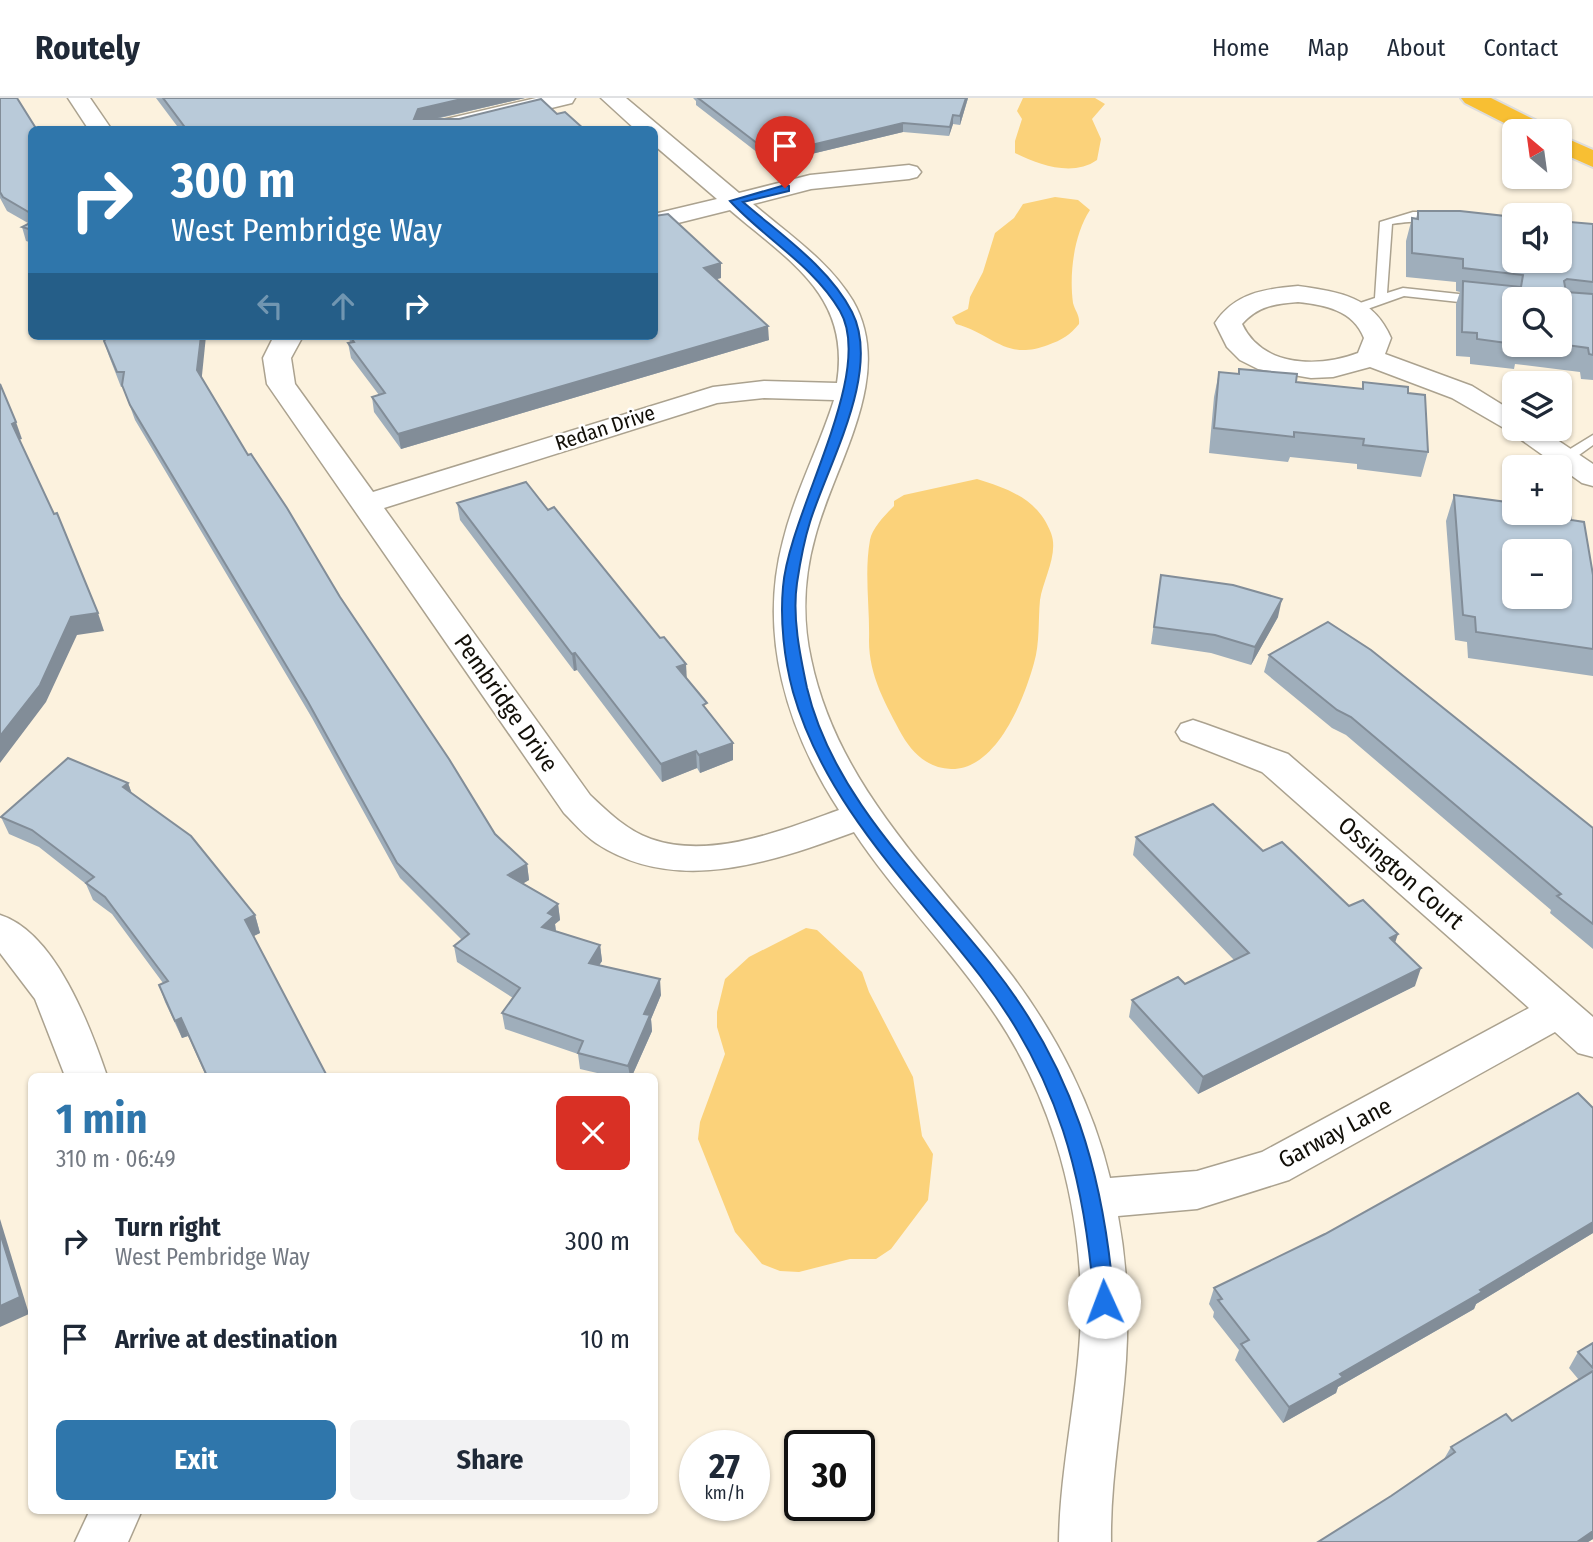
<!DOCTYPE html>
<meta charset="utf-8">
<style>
:root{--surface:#fff;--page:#f2f2f3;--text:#1f2937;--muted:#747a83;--line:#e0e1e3;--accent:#2f76ab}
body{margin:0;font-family:"Fira Sans Condensed",sans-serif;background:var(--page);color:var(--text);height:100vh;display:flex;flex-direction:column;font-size:26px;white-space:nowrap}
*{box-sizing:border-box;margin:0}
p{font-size:23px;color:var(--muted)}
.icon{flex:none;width:38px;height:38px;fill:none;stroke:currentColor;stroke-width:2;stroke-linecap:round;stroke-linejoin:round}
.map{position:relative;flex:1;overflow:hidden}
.side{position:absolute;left:28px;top:975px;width:630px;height:441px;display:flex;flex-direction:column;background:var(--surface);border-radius:10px;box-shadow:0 2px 5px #0004}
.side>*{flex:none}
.banner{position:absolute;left:28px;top:28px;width:630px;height:214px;border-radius:10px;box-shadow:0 2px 5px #0004;background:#2f76ab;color:#fff;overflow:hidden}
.needle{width:46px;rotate:331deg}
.buttons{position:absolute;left:1502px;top:21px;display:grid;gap:14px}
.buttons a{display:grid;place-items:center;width:70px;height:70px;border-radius:10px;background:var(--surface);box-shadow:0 2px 5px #0004;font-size:35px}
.speed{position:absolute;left:679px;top:1332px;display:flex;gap:14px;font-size:35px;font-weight:700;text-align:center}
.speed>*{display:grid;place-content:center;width:91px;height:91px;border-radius:50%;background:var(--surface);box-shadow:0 2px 5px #0004;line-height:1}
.speed small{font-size:18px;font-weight:400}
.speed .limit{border:4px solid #111;border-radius:10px;background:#fff;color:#111}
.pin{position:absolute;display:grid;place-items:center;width:60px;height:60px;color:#fff;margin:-72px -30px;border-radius:50% 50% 50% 0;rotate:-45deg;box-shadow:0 0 7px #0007}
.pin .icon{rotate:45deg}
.me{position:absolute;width:77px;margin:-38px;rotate:358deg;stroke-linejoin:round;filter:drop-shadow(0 0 5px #0008)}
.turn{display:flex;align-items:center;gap:24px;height:147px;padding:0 28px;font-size:32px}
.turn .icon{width:91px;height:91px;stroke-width:2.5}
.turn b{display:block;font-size:49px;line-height:60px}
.lanes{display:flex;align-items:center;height:66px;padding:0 28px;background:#0003;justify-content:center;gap:35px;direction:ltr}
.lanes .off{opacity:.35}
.round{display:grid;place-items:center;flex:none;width:74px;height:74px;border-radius:10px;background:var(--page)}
.headline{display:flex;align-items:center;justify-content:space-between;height:119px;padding:0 28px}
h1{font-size:42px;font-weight:700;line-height:52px;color:var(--accent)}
.cta{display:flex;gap:14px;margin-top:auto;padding:14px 28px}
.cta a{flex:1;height:80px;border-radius:10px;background:var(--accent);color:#fff;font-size:28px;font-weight:700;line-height:80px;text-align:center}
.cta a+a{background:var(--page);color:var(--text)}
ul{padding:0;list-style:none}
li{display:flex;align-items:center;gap:21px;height:98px;padding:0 28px}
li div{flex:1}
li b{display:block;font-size:26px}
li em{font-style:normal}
header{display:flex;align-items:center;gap:42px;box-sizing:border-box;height:98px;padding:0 35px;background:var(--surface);border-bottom:2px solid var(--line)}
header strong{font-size:33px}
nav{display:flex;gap:38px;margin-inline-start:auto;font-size:24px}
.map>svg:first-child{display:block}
</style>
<header>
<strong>Routely</strong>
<nav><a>Home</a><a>Map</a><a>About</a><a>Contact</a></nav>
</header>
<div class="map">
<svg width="1593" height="1444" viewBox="0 0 1593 1444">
<rect width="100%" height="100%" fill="#fcf2de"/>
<g fill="#fbd27a">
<path d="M 1023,0 L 1095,0 L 1105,6 L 1092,21 L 1101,41 L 1097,62 C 1073,79 1039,67 1015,55 L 1015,43 L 1022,21 L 1017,13 Z"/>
<path d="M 1055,99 L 1078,102 L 1090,112 C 1074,136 1069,176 1073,205 C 1075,213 1080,217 1079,226 C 1070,237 1062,242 1048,247 C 1005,263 995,237 956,226 L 952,219 L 968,211 L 970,199 L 983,174 L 995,135 L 1014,120 L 1023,106 Z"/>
<path d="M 977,381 C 1009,391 1038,401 1051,435 C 1059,456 1043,482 1040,502 C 1038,523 1040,545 1034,565 C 1024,601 997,672 951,671 C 928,670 913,656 902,637 C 886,607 869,578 869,543 C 870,510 864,475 870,442 C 872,430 886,416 894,408 L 894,403 L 904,397 Z"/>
<polygon points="806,830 817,832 862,874 869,894 913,979 922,1038 933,1056 928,1102 891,1151 876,1161 850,1161 799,1174 780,1173 762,1166 735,1134 698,1041 700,1024 725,956 717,929 717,914 725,881 749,859"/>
</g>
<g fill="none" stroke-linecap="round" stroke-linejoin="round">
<g stroke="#aba28f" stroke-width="3">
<g id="lane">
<path d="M 1413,114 L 1439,114 L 1445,118 C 1436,124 1406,123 1392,126 L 1387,195 L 1403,190 L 1514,202 L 1514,210 L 1404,198 L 1359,214 L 1351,214 L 1351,208 L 1375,200 L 1380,124 Z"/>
<polygon points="1593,337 1593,347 1572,362 1562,362 1562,356"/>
</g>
</g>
<g stroke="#aba28f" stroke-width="3">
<g id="street">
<polygon points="68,0 90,0 112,32 89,32"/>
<polygon points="536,0 575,0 572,5 460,32 418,32 421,27"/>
<path d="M 601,0 L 626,0 L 739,95 L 810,77 L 909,67 L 917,69 L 921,74 L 917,79 L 909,81 L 811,91 L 753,106 C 788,136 829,163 853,203 C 896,278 834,366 815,439 C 804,478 802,521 811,561 C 838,691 936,777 1013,879 C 1057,938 1093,1008 1110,1080 L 1197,1073 L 1262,1054 L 1529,910 L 1262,674 L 1181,642 L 1176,634 L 1181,626 L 1193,622 L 1205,626 L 1288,656 L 1593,919 L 1593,959 L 1578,955 L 1555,934 L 1289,1082 L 1197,1111 L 1118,1118 C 1127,1166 1129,1214 1126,1262 C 1122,1323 1110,1383 1111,1444 L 1059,1444 C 1060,1362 1082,1282 1081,1201 C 1079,1094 1048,988 985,902 C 944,844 893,793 854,734 C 772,764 676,798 596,745 C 584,737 574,725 564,715 L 267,286 L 263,260 L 274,238 L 303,238 L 291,260 L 295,286 L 373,394 L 713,289 L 764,283 L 837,285 C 851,197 789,163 730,112 L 654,131 L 654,116 L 717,101 L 654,47 L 654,32 L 636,32 ZM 764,300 L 834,302 C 819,350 795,394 783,443 C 758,537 787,632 839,712 C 783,732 711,762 651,741 C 626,732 608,714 590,697 L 384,410 L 717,305 Z"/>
<path d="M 1298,188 C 1339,194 1373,198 1391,240 L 1385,256 L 1472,288 L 1514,314 L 1514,331 L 1541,331 L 1593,366 L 1593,388 L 1582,385 L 1509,333 L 1452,300 L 1370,269 L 1333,279 L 1311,280 L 1258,271 L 1240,262 L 1227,249 L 1215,225 C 1235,195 1264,191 1298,188 ZM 1298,204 C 1325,207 1353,212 1364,240 L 1358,255 C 1318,270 1262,269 1242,226 C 1258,208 1274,206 1298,204 Z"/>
<path d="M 0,817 C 55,834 90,928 107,978 L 65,978 L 35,901 L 0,855 Z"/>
<polygon points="90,1412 142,1412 128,1444 75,1444"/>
</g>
</g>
<g stroke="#dedddc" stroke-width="4">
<g id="highway">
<polygon points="1461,0 1491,0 1547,28 1550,33 1520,33 1465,5"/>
<polygon points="1559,37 1593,52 1593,69 1559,54"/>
</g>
</g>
<use href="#lane" fill="#fff" fill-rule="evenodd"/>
<use href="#street" fill="#fff" fill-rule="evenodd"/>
<use href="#highway" fill="#f8bf33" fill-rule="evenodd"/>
</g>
<g fill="#9faebb" fill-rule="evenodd">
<polygon points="0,0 32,32 32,145 26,143 22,129 28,125 7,113 0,100"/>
<polygon points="156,0 525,0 436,21 459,21 557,16 585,32 180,32"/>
<polygon points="693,0 968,0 960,27 953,26 949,38 903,34 778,64 764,54 758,55 696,7 696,3"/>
<path d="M 1418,113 L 1593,126 L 1593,282 L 1581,281 L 1580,274 L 1515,266 L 1514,271 L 1470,266 L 1470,259 L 1456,258 L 1456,206 L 1460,194 L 1456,193 L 1456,184 L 1406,179 L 1406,143 L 1412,120 L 1416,121 ZM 1514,201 L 1559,247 L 1514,247 Z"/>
<polygon points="721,165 721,180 717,181 769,242 401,351 374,314 372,299 379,297 351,260 348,245 350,245 349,238 654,238"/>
<polygon points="104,243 202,280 248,357 495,736 527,766 529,782 523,785 558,806 560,822 555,826 556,833 600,847 602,863 599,867 661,897 651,921 652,933 632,978 610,978 580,971 578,956 505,931 502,915 513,900 457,864 454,848 462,842 400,780 312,620 135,322 123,289 121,289 109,258"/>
<polygon points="1219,274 1296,284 1362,291 1363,284 1408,295 1428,354 1421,379 1357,371 1357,366 1290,359 1288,364 1209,355 1214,299"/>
<polygon points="1454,397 1571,422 1593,477 1593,578 1468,560 1467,544 1455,542 1446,423"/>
<polygon points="457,405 548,412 687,581 733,662 700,675 697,670 662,684 577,572 574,573 460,422"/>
<polygon points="1161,477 1278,519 1251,567 1211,555 1151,546"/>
<polygon points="1269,557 1593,730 1593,851 1550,815 1551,812 1346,637 1332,630 1264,574"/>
<polygon points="128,685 132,696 255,817 260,835 253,838 327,978 206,978 188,938 182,940 165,904 159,887 163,885 112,816 93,802 86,786 39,749 9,736 1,719"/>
<polygon points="1136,739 1263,753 1349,808 1395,845 1415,888 1198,996 1129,919 1132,902 1185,886 1234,862 1133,757"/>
<polygon points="1593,1010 1593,1135 1476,1206 1474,1211 1338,1289 1336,1295 1283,1325 1235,1262 1239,1252 1213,1219 1214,1214 1209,1206 1214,1190"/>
<polygon points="1593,1245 1593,1441 1588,1444 1391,1398 1444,1361 1451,1349 1512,1323 1579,1282 1569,1270 1578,1254"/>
</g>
<g fill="#828d98">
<polygon points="466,0 525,0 420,24 414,21 418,11"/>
<polygon points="966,0 968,0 960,27 960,18"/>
<polygon points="953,17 953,26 949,38 950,29"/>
<polygon points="903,25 903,34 778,64 778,55"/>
<polygon points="764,44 764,54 758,55 758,46"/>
<polygon points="721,165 721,180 705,184 704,170"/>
<polygon points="768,228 769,242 401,351 398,336"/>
<polygon points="201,238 206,238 201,287 197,272"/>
<polygon points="16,324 22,341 18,342 12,326"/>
<polygon points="1282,501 1278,519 1251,567 1255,549"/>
<polygon points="98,515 104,533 77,537 46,604 0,665 0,638 71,519"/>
<polygon points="575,555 577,572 574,573 572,556"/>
<polygon points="686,566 687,583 677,569"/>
<polygon points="733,645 733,662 700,675 699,657"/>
<polygon points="696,653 697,670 662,684 661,666"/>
<polygon points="128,685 134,702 123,689"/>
<polygon points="527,766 529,782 511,793 508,777"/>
<polygon points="558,806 560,822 555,826 556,834 542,829 548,815"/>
<polygon points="255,817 260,835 250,840 245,822"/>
<polygon points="1398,836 1392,854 1390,840"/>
<polygon points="600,847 602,863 591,880 589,865"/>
<polygon points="1421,870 1415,888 1198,996 1203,979"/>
<polygon points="660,881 661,897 651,921 652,933 632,978 630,978 628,968 644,916"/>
<polygon points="181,920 188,938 182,940 175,923"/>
<polygon points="0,1121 29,1216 0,1229"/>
<polygon points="1593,1124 1593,1135 1476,1206 1474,1211 1338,1289 1336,1295 1283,1325 1289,1309 1340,1276"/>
<polygon points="1593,1433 1593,1441 1588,1444 1577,1444"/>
</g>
<g fill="#b9cad9" stroke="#828d98" stroke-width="2" fill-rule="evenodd">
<polygon points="0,0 17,0 37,32 32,32 32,116 3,99 0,94"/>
<polygon points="163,0 466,0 418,11 414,21 459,21 541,1 557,16 565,14 585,32 187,32"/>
<polygon points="698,0 966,0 960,18 953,17 950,29 903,25 778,55 764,44 758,46"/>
<polygon points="1418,113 1460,113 1514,119 1514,163 1559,163 1559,123 1593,126 1593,184 1567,181 1564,183 1566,194 1593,196 1593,257 1589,256 1588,250 1559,246 1559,201 1514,201 1514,246 1477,241 1477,235 1462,234 1463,183 1521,189 1523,177 1463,170 1463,161 1412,155 1412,120 1418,121"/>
<polygon points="668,116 721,165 704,170 768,228 398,336 372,299 385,295 348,245 354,244 350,238 654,238 654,118"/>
<polygon points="32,124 32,132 22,129"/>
<polygon points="108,238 201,238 197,272 248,357 251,356 287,410 340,499 449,661 495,736 527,766 508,777 558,806 548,815 554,818 542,829 600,847 589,865 660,881 644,916 650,917 628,968 578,955 583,943 502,915 520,890 454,848 469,836 397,765 308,604 130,307 122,287 124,274 117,274 104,243"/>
<polygon points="1239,271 1297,276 1296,284 1363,291 1363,284 1408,289 1408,295 1425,297 1428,354 1363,347 1364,341 1294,334 1294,339 1214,330 1219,274 1239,276"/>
<polygon points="0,286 16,324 12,326 54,416 57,415 98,515 71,519 40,587 0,638"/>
<polygon points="526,384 548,412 554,409 660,540 664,539 686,566 677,569 707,605 703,607 733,645 699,657 696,653 661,666 575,555 572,556 457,405"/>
<path d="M 1454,397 L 1514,405 L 1514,415 L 1559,415 L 1559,411 L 1570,412 L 1571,422 L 1584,424 L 1593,477 L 1593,551 L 1476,534 L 1475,519 L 1463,517 ZM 1514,453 L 1559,453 L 1559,499 L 1514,499 Z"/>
<polygon points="1161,477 1233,487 1282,501 1255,549 1215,537 1154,529"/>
<polygon points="1328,524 1371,552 1593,730 1593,826 1557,798 1561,796 1351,619 1337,612 1269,557"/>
<polygon points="68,660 128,685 123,689 191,738 255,817 245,822 327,978 207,978 181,920 175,923 159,887 168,883 105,799 86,785 94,779 32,732 1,719"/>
<polygon points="1213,706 1263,753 1282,744 1349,808 1363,802 1398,836 1390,840 1421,870 1203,979 1132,902 1178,879 1185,886 1249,855 1136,739"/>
<polygon points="1578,995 1593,1010 1593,1124 1480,1192 1482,1194 1340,1276 1343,1279 1289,1309 1241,1246 1249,1242 1218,1202 1222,1201 1214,1190 1325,1136"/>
<polygon points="0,1135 20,1199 0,1208"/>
<polygon points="1593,1245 1593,1270 1578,1254"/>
<polygon points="1593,1273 1593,1433 1577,1444 1318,1444 1391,1398 1455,1354 1451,1349 1506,1316 1512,1323"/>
</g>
<path fill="#1a73e8" stroke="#114b97" stroke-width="2" d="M 785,87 L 789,88 L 789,93 L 743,104 C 781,137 829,169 852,214 C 882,273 828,366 810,424 C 804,443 800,465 797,485 C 792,519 800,557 807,590 C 833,700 925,783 993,869 C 1073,970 1104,1076 1114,1204 L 1111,1210 L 1104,1213 L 1097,1210 L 1094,1204 C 1085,1080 1058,979 981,879 C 912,789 825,707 793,594 C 784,561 780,522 783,489 C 789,414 876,275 840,213 C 813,167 765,141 730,103 Z"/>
<g text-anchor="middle" stroke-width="5" stroke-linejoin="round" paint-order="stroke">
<g font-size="21" fill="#120f08" stroke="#fff">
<text transform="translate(605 330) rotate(-18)" y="7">Redan Drive</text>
</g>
<g font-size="24" fill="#120f08" stroke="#fff">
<text transform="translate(506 605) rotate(55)" y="8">Pembridge Drive</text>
<text transform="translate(1401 775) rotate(41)" y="8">Ossington Court</text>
<text transform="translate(1335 1035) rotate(-28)" y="8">Garway Lane</text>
</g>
</g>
</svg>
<div class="buttons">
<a><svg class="needle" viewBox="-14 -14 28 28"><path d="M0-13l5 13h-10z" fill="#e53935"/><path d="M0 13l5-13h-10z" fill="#747a83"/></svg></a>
<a><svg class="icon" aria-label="sound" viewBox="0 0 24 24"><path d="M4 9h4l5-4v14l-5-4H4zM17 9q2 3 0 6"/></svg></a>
<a><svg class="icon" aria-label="search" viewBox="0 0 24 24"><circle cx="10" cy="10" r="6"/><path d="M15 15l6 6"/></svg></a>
<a><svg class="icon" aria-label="layers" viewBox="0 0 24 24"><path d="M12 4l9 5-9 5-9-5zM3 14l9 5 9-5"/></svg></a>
<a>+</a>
<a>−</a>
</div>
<div class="speed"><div>27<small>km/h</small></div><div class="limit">30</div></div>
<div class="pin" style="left:785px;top:90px;background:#d93025"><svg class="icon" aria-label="arrive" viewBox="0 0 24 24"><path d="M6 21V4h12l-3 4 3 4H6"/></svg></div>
<svg class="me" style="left:1104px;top:1204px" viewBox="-20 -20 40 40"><circle r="19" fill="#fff"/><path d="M0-13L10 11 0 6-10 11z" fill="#1a73e8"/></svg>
<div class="banner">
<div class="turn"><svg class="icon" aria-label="right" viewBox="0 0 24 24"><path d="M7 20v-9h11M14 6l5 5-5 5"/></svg><div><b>300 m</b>West Pembridge Way</div></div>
<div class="lanes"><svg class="icon off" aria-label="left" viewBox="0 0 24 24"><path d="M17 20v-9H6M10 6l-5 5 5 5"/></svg><svg class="icon off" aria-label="ahead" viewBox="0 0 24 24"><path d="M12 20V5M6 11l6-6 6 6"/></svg><svg class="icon" aria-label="right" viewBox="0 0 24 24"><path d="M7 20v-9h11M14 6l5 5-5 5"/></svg></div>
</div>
<section class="side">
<div class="headline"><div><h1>1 min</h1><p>310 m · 06:49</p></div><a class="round" style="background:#d93025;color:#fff"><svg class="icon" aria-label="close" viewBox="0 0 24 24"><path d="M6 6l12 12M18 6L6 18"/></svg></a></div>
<ul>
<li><svg class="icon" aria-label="right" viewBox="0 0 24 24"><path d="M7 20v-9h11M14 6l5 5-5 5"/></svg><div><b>Turn right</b><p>West Pembridge Way</p></div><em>300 m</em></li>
<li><svg class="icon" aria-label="arrive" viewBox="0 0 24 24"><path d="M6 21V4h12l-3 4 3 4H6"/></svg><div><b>Arrive at destination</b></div><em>10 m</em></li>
</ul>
<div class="cta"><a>Exit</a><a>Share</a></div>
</section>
</div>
